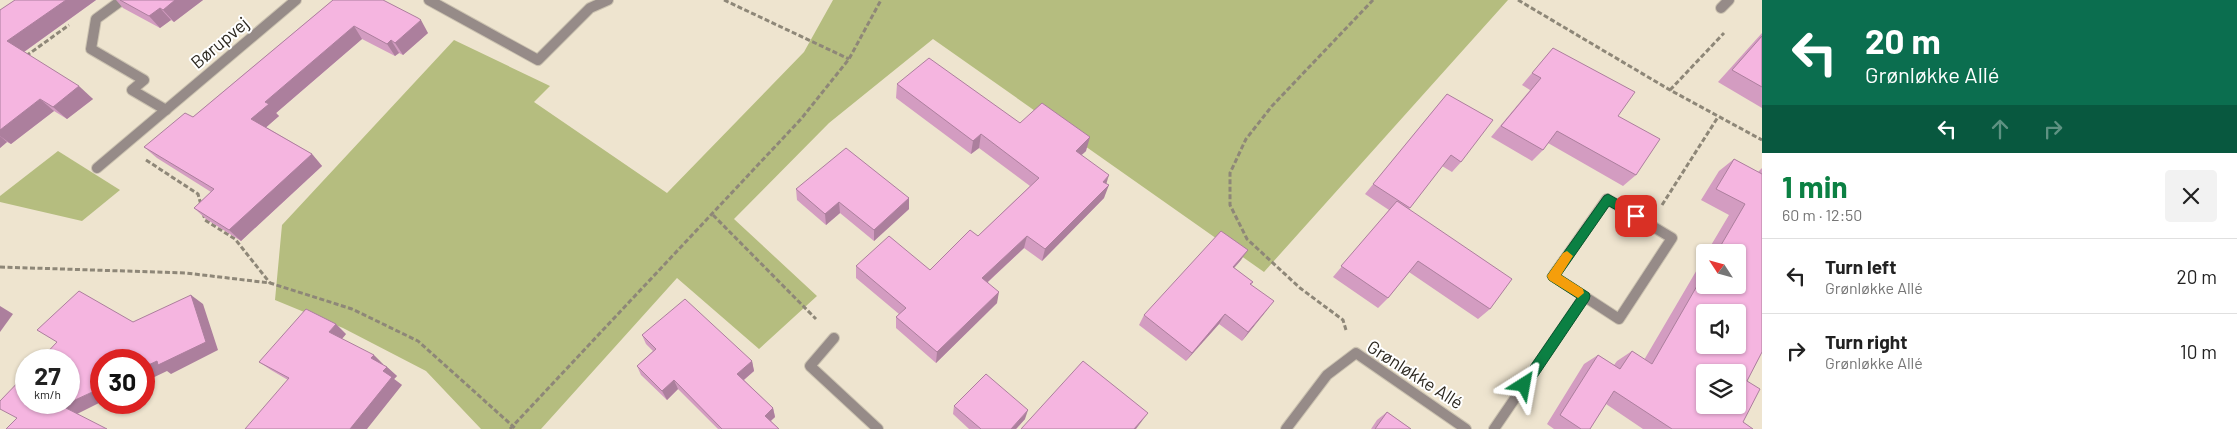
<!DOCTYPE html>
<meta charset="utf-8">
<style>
:root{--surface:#fff;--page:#f2f2f2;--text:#222;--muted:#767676;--line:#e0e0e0;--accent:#0b8043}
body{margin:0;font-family:Barlow,sans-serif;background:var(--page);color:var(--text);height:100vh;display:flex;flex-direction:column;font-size:19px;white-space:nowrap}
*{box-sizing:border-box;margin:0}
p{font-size:16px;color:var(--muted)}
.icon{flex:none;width:28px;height:28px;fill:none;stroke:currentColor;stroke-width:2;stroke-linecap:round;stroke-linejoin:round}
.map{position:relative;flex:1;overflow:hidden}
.panel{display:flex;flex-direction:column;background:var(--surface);width:475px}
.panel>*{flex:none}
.hud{background:#0b6e4f;color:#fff;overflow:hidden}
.needle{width:32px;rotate:306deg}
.tools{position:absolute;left:1696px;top:244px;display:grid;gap:10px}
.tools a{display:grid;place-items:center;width:50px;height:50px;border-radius:5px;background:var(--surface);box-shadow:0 1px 4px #0004;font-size:25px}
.speed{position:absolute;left:15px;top:349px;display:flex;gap:10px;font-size:25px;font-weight:700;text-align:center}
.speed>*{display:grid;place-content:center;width:65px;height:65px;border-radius:50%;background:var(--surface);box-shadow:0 1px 4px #0004;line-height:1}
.speed small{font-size:12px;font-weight:400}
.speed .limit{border:8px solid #d22;background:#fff;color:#111}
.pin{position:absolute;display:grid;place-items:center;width:42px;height:42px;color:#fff;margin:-21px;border-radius:10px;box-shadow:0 2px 8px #0006}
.me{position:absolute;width:55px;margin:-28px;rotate:34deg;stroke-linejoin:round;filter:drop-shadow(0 0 4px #0008)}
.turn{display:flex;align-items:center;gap:18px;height:105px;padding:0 20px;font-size:22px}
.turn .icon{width:65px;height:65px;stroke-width:2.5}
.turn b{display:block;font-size:35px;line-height:42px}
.lanes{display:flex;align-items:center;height:48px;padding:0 20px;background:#0003;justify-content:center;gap:25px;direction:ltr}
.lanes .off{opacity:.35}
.round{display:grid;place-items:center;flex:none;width:52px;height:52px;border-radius:5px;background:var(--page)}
.headline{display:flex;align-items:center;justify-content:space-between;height:85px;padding:0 20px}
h1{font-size:30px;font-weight:700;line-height:38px;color:var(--accent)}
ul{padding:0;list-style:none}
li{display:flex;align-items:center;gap:15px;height:75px;padding:0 20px;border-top:1px solid var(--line)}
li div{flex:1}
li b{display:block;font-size:19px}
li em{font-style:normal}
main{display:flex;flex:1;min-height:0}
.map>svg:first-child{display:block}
</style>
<main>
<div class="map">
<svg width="1762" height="429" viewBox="0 0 1762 429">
<rect width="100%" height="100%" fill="#eee4cf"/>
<g fill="#b5bd7f">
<polygon points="833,0 1508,0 1264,272 933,39 829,123 734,219 817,296 759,349 677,278 541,429 481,429 426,371 343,328 275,300 282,225 454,40 550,86 534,102 667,193 804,52"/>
<polygon points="58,151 120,190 82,221 0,202 0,196"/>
</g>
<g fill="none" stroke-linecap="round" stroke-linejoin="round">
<g stroke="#cbc2b0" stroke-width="12">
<g id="street">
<polyline points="122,0 96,19 91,49 144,80 132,90 166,110"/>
<polyline points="429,0 538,60 590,8 608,0"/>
<polyline points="1721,8 1729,0"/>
<polyline points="97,168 296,0"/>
<polygon points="1607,199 1672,238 1619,319 1553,276"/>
<polyline points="834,338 810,366 878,429"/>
<polyline points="1286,429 1327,375 1356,353 1466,429"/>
<polyline points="1494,429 1584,297"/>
</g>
</g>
<g stroke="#8e8778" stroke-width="3" stroke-dasharray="5 2.5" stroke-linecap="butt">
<polyline points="724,0 849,59"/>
<polyline points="1518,0 1670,90 1762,140"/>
<polyline points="26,56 69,25"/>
<polyline points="1670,90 1724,33"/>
<polyline points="146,160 198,194 201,205"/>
<polyline points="1662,205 1718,117"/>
<polyline points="203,213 205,220 235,239 270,283"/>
<polyline points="713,215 816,319"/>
<polyline points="0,267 186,273 270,283 352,309 418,341 516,429"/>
<polyline points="1346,330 1343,320 1300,288 1247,239 1230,205 1230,173 1246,139 1272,106 1373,0"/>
<polyline points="510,429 801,119 849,59 881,0"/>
</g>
<use href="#street" stroke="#968b88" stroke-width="10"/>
</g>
<g fill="#d39cc1">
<polygon points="15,0 96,0 24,52 93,99 67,119 54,111 11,144 7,142 0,148 0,10"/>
<polygon points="116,0 203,0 174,22 171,20 160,28 123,8"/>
<polygon points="333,0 428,33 403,55 399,53 395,56 362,39 276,113 279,116 266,127 312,154 322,166 241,241 206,219 194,208 211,192 157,158 144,147 193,117"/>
<polygon points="1762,33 1762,108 1718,82"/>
<polygon points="1553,48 1618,116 1636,175 1623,186 1548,143 1543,150 1532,161 1491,137 1530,90 1522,85"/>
<polygon points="897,84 1020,123 1086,151 1081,155 1106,184 1104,198 1042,261 1024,248 988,282 997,303 936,363 896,328 896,317 899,314 856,278 856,266 930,270 978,236 1030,186 979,148 971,154 896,98"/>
<polygon points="1447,94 1461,162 1452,172 1442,166 1409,209 1490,309 1478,319 1409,272 1388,298 1378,308 1333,277 1389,210 1365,194"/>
<polygon points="1734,159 1758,172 1762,168 1762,352 1747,381 1743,422 1753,429 1643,429 1606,404 1590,429 1554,429 1547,424 1584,364 1598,355 1614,365 1617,361 1632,351 1644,360 1705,256 1705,285 1738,252 1707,252 1729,215 1701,200 1719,171"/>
<polygon points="796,189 909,198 909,209 874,241 840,213 826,225 797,200"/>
<polygon points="1241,260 1234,268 1253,282 1251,285 1267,310 1242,341 1219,324 1186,361 1139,325 1144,315"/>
<polygon points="346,334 342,339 387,367 397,376 394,379 402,385 288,380 271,370 259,362"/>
<polygon points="642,335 752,361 754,371 744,380 773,408 775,417 771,421 779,429 718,429 678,389 667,400 641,375 637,366 653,351 646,344"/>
<polygon points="954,406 1025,419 1016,429 969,429 953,414"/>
<polygon points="1387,412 1411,429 1371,429 1377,420"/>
</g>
<g fill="#ac7f9d">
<polygon points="66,0 96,0 21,54 7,41"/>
<polygon points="175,0 203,0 174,22 163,10"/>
<polygon points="160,8 171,20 160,28 149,16"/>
<polygon points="421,20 428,33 403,55 395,43"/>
<polygon points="354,26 362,39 276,113 279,116 262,131 251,119 265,102"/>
<polygon points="391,40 399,53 395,56 387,44"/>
<polygon points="79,86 93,99 67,119 53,107"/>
<polygon points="40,99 54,111 11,144 0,136 0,130"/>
<polygon points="981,134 979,148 971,154 973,141"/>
<polygon points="0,136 7,142 0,148"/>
<polygon points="1090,137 1086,151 1072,164 1076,151"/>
<polygon points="312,154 322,166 241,241 229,230"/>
<polygon points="1109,175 1105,188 1103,182"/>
<polygon points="1109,185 1104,198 1042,261 1045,249"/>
<polygon points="909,198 909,209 874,241 874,230"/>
<polygon points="839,202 840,213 826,225 825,214"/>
<polygon points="1027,236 1024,248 980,289 982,278"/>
<polygon points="1248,250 1241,260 1226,277 1233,267"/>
<polygon points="999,292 997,303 936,363 937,352"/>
<polygon points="191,295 203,304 218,350 171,374 167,371 144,382 144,367"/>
<polygon points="1274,301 1267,310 1242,341 1248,332"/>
<polygon points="0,306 13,314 0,332"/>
<polygon points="1225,314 1219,324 1186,361 1192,353"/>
<polygon points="336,324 346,334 340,341 329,332"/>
<polygon points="374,355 383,364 381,367 371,358"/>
<polygon points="752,361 754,371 740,383 737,374"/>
<polygon points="387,367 397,376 394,379 402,385 367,429 350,429 383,371"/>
<polygon points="674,380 678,389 667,400 662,391"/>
<polygon points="101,388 101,402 77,414 62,406"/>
<polygon points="773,408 775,417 767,424 765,416"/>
<polygon points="1028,410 1025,419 1016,429 1011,429"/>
<polygon points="1148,413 1136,429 1134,429"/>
</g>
<g fill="#f5b5e0" stroke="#ac7f9d" fill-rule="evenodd">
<polygon points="15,0 66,0 7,41 79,86 53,107 40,99 0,130 0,10"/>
<polygon points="120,0 175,0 163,10 160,8 149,16"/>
<polygon points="333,0 383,0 418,18 421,20 395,43 391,40 387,44 354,26 265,102 269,104 251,119 312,154 229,230 194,208 214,189 144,147 185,113 193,117"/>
<polygon points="1762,36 1762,87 1732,70"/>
<polygon points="1553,48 1635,92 1618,116 1660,139 1636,175 1557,131 1543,150 1501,126 1541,78 1532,73"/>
<polygon points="929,58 1020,123 1042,103 1090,137 1076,151 1109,175 1103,182 1109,185 1045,249 1027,236 982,278 999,292 937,352 896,317 906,308 856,266 889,236 930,270 970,230 978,236 1039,178 981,134 973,141 897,84"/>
<polygon points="1447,94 1493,120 1461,162 1451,155 1410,208 1373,184"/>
<polygon points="846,148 909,198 874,230 839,202 825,214 796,189"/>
<path d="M 1734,159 L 1762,174 L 1762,352 L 1747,381 L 1760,389 L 1743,422 L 1753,429 L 1672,429 L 1614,391 L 1590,429 L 1581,429 L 1560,415 L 1598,355 L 1620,369 L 1632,351 L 1652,364 L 1705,272 L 1705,285 L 1738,285 L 1738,252 L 1717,252 L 1745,204 L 1716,189 ZM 1705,312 L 1738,312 L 1738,345 L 1705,345 ZM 1705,372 L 1738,372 L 1738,405 L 1705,405 Z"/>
<polygon points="1397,201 1512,279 1490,309 1418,261 1388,298 1341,266"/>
<polygon points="1221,231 1248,250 1233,267 1253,282 1250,284 1274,301 1248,332 1225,314 1192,353 1144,315"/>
<polygon points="79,291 133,322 191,295 206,342 158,365 157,361 144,367 144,360 101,360 101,388 62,406 107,429 6,429 17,418 0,409 0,401 26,374 26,402 69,402 69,360 40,360 57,342 37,330"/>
<polygon points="685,299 752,361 737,374 773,408 765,416 779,429 722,429 674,380 662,391 637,366 656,349 642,335"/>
<polygon points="306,309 336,324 329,332 374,355 371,358 387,367 383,371 392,377 350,429 245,429 289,378 259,362"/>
<polygon points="1083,361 1148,413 1134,429 1021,429"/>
<polygon points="986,374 1028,410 1011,429 981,429 954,406"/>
<polygon points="1387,412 1411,429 1375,429"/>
</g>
<polygon fill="#0b8043" stroke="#07532c" points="1608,194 1640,212 1641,216 1636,221 1609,206 1561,275 1589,293 1590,296 1589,300 1529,389 1520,389 1518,385 1520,381 1577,298 1549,280 1547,276 1604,196"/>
<polygon fill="#f59e0b" points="1567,251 1573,256 1561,275 1583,289 1584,293 1578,298 1549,280 1547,276 1563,253"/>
<g text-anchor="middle" stroke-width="4" stroke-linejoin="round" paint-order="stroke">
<g font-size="18" fill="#2c2820" stroke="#fff">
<text transform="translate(220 43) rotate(-40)" y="6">Børupvej</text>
<text transform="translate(1415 375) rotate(33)" y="6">Grønløkke Allé</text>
</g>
</g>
</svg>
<div class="tools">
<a><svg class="needle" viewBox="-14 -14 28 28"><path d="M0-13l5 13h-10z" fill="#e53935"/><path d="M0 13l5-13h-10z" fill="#767676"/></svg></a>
<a><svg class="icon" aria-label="sound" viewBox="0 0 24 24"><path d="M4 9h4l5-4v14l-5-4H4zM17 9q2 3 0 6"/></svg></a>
<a><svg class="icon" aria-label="layers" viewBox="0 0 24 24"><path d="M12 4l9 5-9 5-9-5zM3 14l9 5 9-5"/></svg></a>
</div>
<div class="speed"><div>27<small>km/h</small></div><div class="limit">30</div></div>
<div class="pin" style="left:1636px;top:216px;background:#d93025"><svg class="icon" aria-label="arrive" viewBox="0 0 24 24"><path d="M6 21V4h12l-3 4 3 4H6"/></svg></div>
<svg class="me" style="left:1524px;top:385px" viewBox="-20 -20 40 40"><path d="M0-17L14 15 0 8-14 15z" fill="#0b8043" stroke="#fff" stroke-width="4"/></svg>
</div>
<section class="panel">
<div class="hud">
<div class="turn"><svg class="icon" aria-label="left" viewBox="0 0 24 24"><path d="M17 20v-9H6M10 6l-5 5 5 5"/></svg><div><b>20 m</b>Grønløkke Allé</div></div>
<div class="lanes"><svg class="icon" aria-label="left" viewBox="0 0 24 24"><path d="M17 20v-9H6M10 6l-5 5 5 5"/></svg><svg class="icon off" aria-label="ahead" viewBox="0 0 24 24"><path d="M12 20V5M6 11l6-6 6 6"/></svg><svg class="icon off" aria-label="right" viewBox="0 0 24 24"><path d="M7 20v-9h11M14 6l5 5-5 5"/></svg></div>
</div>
<div class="headline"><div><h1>1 min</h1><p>60 m · 12:50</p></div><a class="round"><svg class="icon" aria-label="close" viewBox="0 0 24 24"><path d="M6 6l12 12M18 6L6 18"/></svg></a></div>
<ul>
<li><svg class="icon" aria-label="left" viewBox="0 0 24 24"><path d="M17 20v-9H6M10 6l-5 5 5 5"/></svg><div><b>Turn left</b><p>Grønløkke Allé</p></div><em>20 m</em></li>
<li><svg class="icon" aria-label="right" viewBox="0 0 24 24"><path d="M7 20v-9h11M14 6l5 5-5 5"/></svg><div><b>Turn right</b><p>Grønløkke Allé</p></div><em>10 m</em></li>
</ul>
</section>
</main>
